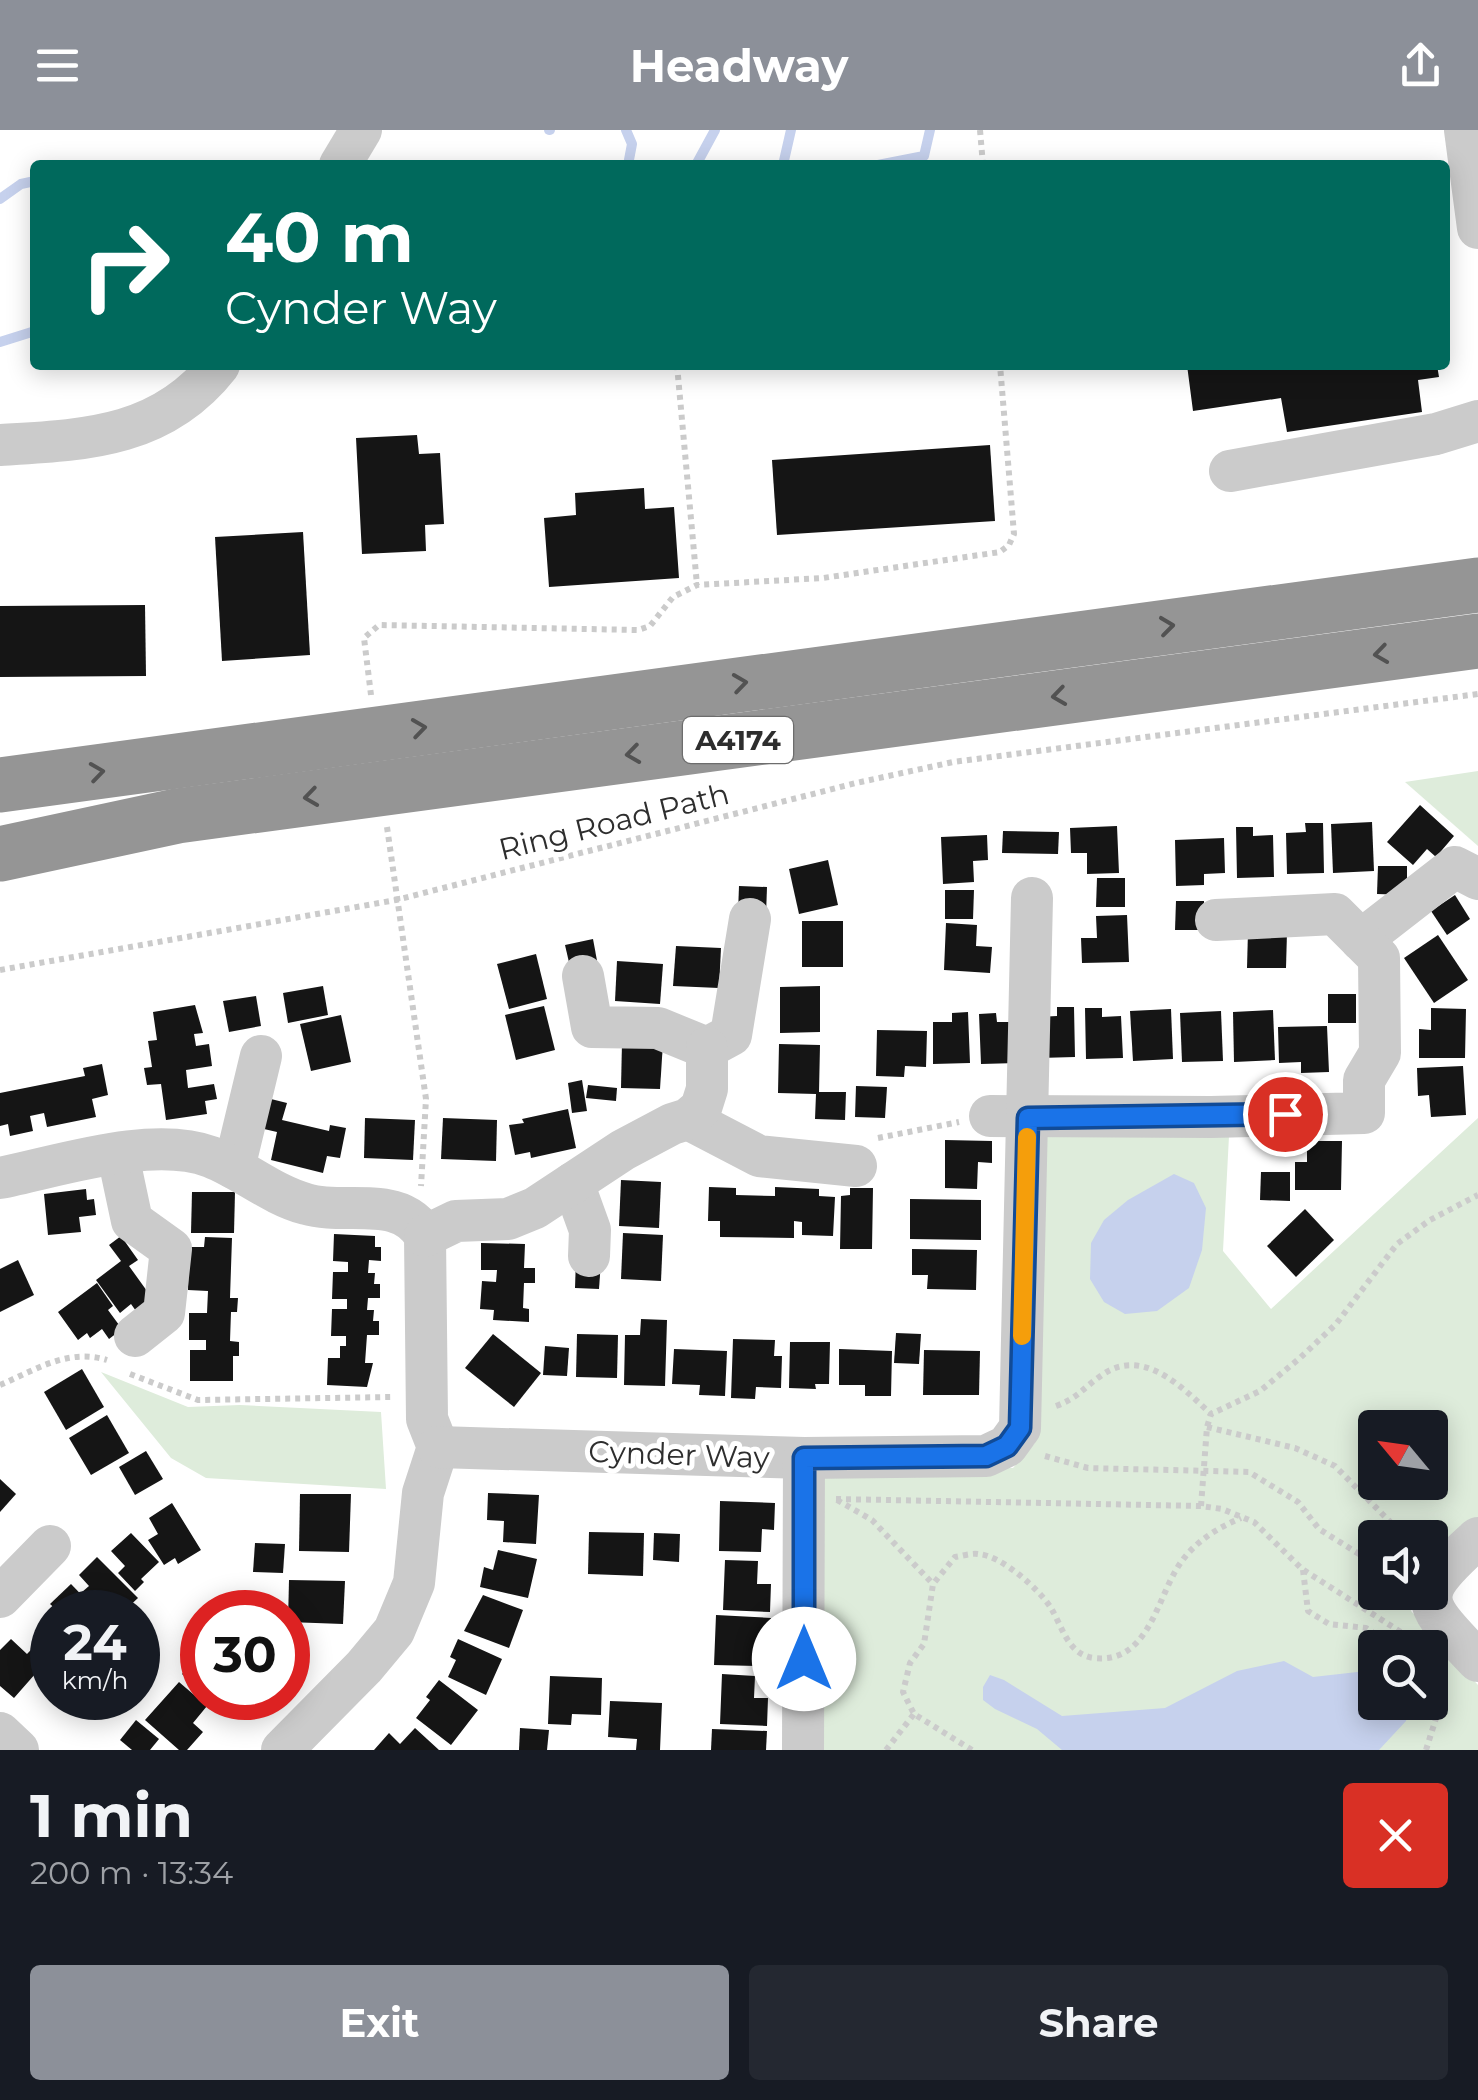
<!DOCTYPE html>
<meta charset="utf-8">
<style>
:root{--surface:#171b24;--page:#242831;--text:#f1f3f6;--muted:#9ea1a6;--accent:#8c9099}
body{margin:0;font-family:Montserrat,sans-serif;background:var(--page);color:var(--text);height:100vh;display:flex;flex-direction:column;font-size:38px;white-space:nowrap}
*{box-sizing:border-box;margin:0}
p{font-size:32px;color:var(--muted)}
.icon{flex:none;width:55px;height:55px;fill:none;stroke:currentColor;stroke-width:2;stroke-linecap:round;stroke-linejoin:round}
.map{position:relative;height:1620px;overflow:hidden}
.details{display:flex;flex-direction:column;background:var(--surface);flex:1}
.details>*{flex:none}
.hud{position:absolute;left:30px;top:30px;width:1420px;height:210px;border-radius:10px;box-shadow:0 5px 25px #0003;background:#00695c;color:#fff;overflow:hidden}
.needle{width:65px;rotate:299deg}
.fabs{position:absolute;left:1358px;top:1280px;display:grid;gap:20px}
.fabs a{display:grid;place-items:center;width:90px;height:90px;border-radius:10px;background:var(--surface);box-shadow:0 5px 25px #0003;font-size:50px}
.speed{position:absolute;left:30px;top:1460px;display:flex;gap:20px;font-size:50px;font-weight:700;text-align:center}
.speed>*{display:grid;place-content:center;width:130px;height:130px;border-radius:50%;background:var(--surface);box-shadow:0 5px 25px #0003;line-height:1}
.speed small{font-size:25px;font-weight:400}
.speed .limit{border:15px solid #d22;background:#fff;color:#111}
.pin{position:absolute;display:grid;place-items:center;width:85px;height:85px;color:#fff;margin:-42px;border:5px solid #fff;border-radius:50%;box-shadow:0 2px 10px #0007}
.me{position:absolute;width:110px;margin:-55px;rotate:0deg;stroke-linejoin:round;filter:drop-shadow(0 0 8px #0008)}
.turn{display:flex;align-items:center;gap:35px;height:210px;padding:0 30px;font-size:45px}
.turn .icon{width:130px;height:130px;stroke-width:2.5}
.turn b{display:block;font-size:70px;line-height:85px}
.round{display:grid;place-items:center;flex:none;width:105px;height:105px;border-radius:10px;background:var(--page)}
.summary{display:flex;align-items:center;justify-content:space-between;height:170px;padding:0 30px}
h1{font-size:60px;font-weight:700;line-height:75px}
.action{display:flex;gap:20px;margin-top:auto;padding:20px 30px}
.action a{flex:1;height:115px;border-radius:10px;background:var(--accent);color:#fff;font-size:40px;font-weight:700;line-height:115px;text-align:center}
.action a+a{background:var(--page);color:var(--text)}
header{display:flex;justify-content:space-between;align-items:center;height:130px;padding:0 30px;background:var(--accent);color:#fff;font-size:45px;font-weight:700}
.map>svg:first-child{display:block}
</style>
<header><svg class="icon" aria-label="menu" viewBox="0 0 24 24"><path d="M4 6h16M4 12h16M4 18h16"/></svg>Headway<svg class="icon" aria-label="share" viewBox="0 0 24 24"><path d="M12 15V3M7 8l5-5 5 5M5 13v7h14v-7"/></svg></header>
<div class="map">
<svg width="1478" height="1620" viewBox="0 0 1478 1620">
<rect width="100%" height="100%" fill="#fff"/>
<g fill="#deecdb" fill-rule="evenodd">
<polygon points="1478,641 1478,716 1405,652"/>
<path d="M 1478,988 L 1478,1390 L 1430,1436 L 1430,1408 L 1375,1408 L 1375,1462 L 1416,1463 L 1411,1481 L 1478,1555 L 1478,1620 L 822,1620 L 818,1355 L 832,1341 L 1013,1338 L 1035,1313 L 1041,1007 L 1229,1006 L 1223,1121 L 1271,1179 ZM 1375,1298 L 1430,1298 L 1430,1352 L 1375,1352 ZM 1375,1518 L 1430,1518 L 1430,1572 L 1375,1572 Z"/>
<polygon points="101,1242 188,1277 240,1275 381,1282 386,1359 206,1348 171,1328"/>
</g>
<g fill="#c6d1ed">
<polygon points="1174,1044 1194,1053 1206,1078 1202,1120 1189,1158 1157,1181 1125,1184 1104,1172 1090,1149 1091,1113 1104,1090 1128,1070"/>
<polygon points="1284,1531 1313,1547 1375,1540 1375,1572 1409,1573 1406,1591 1379,1620 1062,1620 1037,1599 995,1579 983,1570 983,1557 990,1545 1004,1550 1062,1586 1165,1578 1237,1541"/>
</g>
<g fill="none" stroke-linecap="round" stroke-linejoin="round">
<g stroke="#c6d1ed" stroke-width="10">
<polyline points="549,0 550,0"/>
<polyline points="626,0 632,14 628,35"/>
<polyline points="696,35 715,0"/>
<polyline points="783,35 791,0"/>
<polyline points="878,35 924,26 930,0"/>
<polyline points="0,69 21,54 35,51"/>
<polyline points="0,212 35,201"/>
</g>
</g>
<g fill="#151515">
<polygon points="1187,235 1437,235 1439,247 1418,250 1422,282 1287,302 1281,268 1193,281"/>
<polygon points="417,305 419,324 440,323 444,394 425,395 426,421 362,424 356,308"/>
<polygon points="990,315 995,391 777,405 772,330"/>
<polygon points="644,358 645,379 674,377 679,448 549,457 544,388 576,385 575,363"/>
<polygon points="303,402 310,525 222,531 215,407"/>
<polygon points="145,475 146,546 0,547 0,476"/>
<polygon points="1420,675 1454,706 1436,727 1427,719 1413,735 1387,712"/>
<polygon points="1372,692 1374,741 1333,743 1331,694"/>
<polygon points="1305,693 1323,693 1324,743 1287,744 1286,703 1306,702"/>
<polygon points="1117,696 1119,743 1087,744 1087,723 1071,723 1070,698"/>
<polygon points="1236,697 1253,697 1253,706 1273,705 1274,747 1237,748"/>
<polygon points="1003,701 1059,702 1058,724 1002,723"/>
<polygon points="987,705 988,730 973,731 974,752 943,754 941,707"/>
<polygon points="1224,708 1225,743 1204,744 1204,755 1176,756 1175,710"/>
<polygon points="828,730 838,775 799,784 789,739"/>
<polygon points="1378,736 1407,736 1407,765 1377,764"/>
<polygon points="1097,748 1125,748 1125,777 1096,777"/>
<polygon points="739,756 767,757 766,785 738,783"/>
<polygon points="945,760 974,760 973,789 945,789"/>
<polygon points="1455,765 1470,789 1447,805 1431,781"/>
<polygon points="1176,771 1204,771 1204,800 1175,800"/>
<polygon points="1127,785 1129,832 1082,833 1081,808 1097,808 1096,786"/>
<rect x="802" y="791" width="41" height="46"/>
<polygon points="946,793 977,795 976,816 992,817 990,843 944,840"/>
<polygon points="1248,801 1287,802 1286,838 1247,838"/>
<polygon points="1438,805 1468,850 1434,873 1404,828"/>
<polygon points="593,809 598,836 571,841 565,815"/>
<polygon points="676,816 721,818 719,858 673,856"/>
<polygon points="536,824 547,869 509,879 497,834"/>
<polygon points="617,831 663,834 660,874 615,871"/>
<polygon points="323,856 328,885 288,893 283,863"/>
<polygon points="820,856 820,902 780,903 780,857"/>
<rect x="1328" y="864" width="28" height="29"/>
<polygon points="256,866 261,896 229,902 223,871"/>
<polygon points="195,875 203,903 194,904 196,916 209,914 212,936 186,940 188,958 214,954 217,969 205,971 207,984 166,990 161,954 147,955 144,938 152,937 148,911 157,910 153,882"/>
<polygon points="544,876 555,920 516,930 505,885"/>
<polygon points="1057,877 1074,877 1075,927 1039,928 1038,887 1057,886"/>
<polygon points="1085,878 1102,878 1102,887 1121,886 1123,928 1086,929"/>
<polygon points="1431,878 1466,879 1465,928 1419,928 1419,899 1431,900"/>
<polygon points="1171,879 1173,929 1133,931 1130,881"/>
<polygon points="1273,880 1275,930 1234,932 1233,882"/>
<polygon points="1221,881 1223,931 1182,932 1180,883"/>
<polygon points="968,882 970,933 933,934 933,892 952,892 952,883"/>
<polygon points="996,883 997,892 1016,892 1017,933 981,934 979,884"/>
<polygon points="341,885 351,932 311,941 300,894"/>
<polygon points="1327,896 1329,942 1301,943 1301,932 1279,933 1278,897"/>
<polygon points="877,900 927,901 926,937 905,936 904,947 876,946"/>
<polygon points="622,912 663,913 660,959 621,958"/>
<polygon points="779,914 820,915 819,962 846,962 845,990 815,989 816,964 778,963"/>
<polygon points="102,934 108,965 92,969 96,987 47,997 44,983 30,986 33,1001 10,1006 8,994 0,996 0,963 85,946 83,938"/>
<polygon points="1463,936 1466,985 1431,987 1429,965 1418,966 1417,938"/>
<polygon points="582,950 587,981 572,983 568,953"/>
<polygon points="588,955 617,958 616,971 586,968"/>
<polygon points="856,956 887,957 885,988 855,987"/>
<polygon points="271,969 287,973 282,990 329,1001 330,995 346,998 340,1028 327,1026 323,1043 271,1030 277,1002 264,999"/>
<polygon points="568,979 576,1018 531,1028 530,1022 515,1025 509,995 524,993 522,989"/>
<polygon points="365,988 415,990 413,1030 364,1028"/>
<polygon points="443,988 497,990 496,1031 441,1029"/>
<polygon points="945,1010 992,1011 992,1033 978,1032 977,1059 945,1058"/>
<polygon points="1307,1011 1342,1011 1341,1060 1295,1060 1295,1032 1307,1032"/>
<polygon points="1261,1042 1290,1042 1290,1071 1260,1070"/>
<polygon points="621,1050 661,1052 659,1098 619,1096"/>
<polygon points="709,1057 736,1058 736,1065 775,1066 775,1057 819,1059 819,1066 835,1067 833,1106 802,1105 802,1092 794,1091 794,1108 720,1107 720,1091 708,1091"/>
<polygon points="850,1058 873,1058 872,1119 840,1119 841,1066 850,1065"/>
<polygon points="86,1059 87,1070 94,1069 96,1085 79,1087 81,1102 48,1105 44,1064"/>
<polygon points="192,1062 235,1062 234,1103 191,1103"/>
<polygon points="910,1069 981,1070 981,1110 910,1109"/>
<polygon points="1305,1079 1334,1110 1296,1147 1267,1116"/>
<polygon points="623,1103 663,1105 661,1151 621,1149"/>
<polygon points="334,1104 375,1106 375,1117 381,1117 381,1131 369,1130 368,1143 375,1143 374,1154 380,1154 380,1168 368,1168 367,1180 374,1180 373,1191 379,1191 379,1205 367,1205 365,1233 373,1233 367,1257 327,1255 328,1228 340,1228 340,1216 346,1216 346,1206 331,1206 332,1179 347,1179 347,1169 332,1169 333,1142 348,1142 348,1132 333,1131"/>
<polygon points="121,1106 138,1130 129,1136 152,1168 136,1181 131,1174 120,1183 96,1150 121,1131 109,1115"/>
<polygon points="205,1107 232,1108 230,1168 238,1168 237,1182 231,1182 230,1211 239,1212 239,1226 233,1226 233,1251 190,1251 190,1220 206,1220 206,1210 189,1210 189,1183 207,1183 208,1161 188,1160 189,1117 204,1117"/>
<polygon points="481,1113 525,1114 524,1138 535,1138 535,1153 524,1153 523,1178 529,1179 529,1192 493,1190 494,1180 480,1179 482,1151 496,1152 497,1140 481,1140"/>
<polygon points="912,1119 977,1120 976,1160 927,1159 928,1145 912,1145"/>
<polygon points="576,1129 601,1131 599,1159 575,1158"/>
<polygon points="18,1130 34,1165 0,1182 0,1139"/>
<polygon points="97,1153 113,1176 108,1180 122,1199 109,1209 102,1199 90,1208 87,1203 78,1210 58,1182"/>
<polygon points="641,1189 667,1190 665,1256 624,1255 625,1205 640,1205"/>
<polygon points="896,1203 921,1204 919,1234 894,1233"/>
<polygon points="493,1204 541,1243 514,1277 465,1238"/>
<polygon points="577,1204 618,1205 617,1248 576,1247"/>
<polygon points="733,1209 775,1210 774,1226 782,1226 781,1258 756,1257 755,1269 731,1268"/>
<polygon points="790,1212 830,1212 829,1254 815,1254 816,1259 789,1258"/>
<polygon points="545,1216 569,1218 567,1246 543,1245"/>
<polygon points="674,1219 727,1221 725,1266 699,1265 700,1255 672,1254"/>
<polygon points="839,1219 892,1221 891,1266 865,1266 865,1255 839,1255"/>
<polygon points="924,1220 980,1221 979,1265 923,1265"/>
<polygon points="82,1239 104,1277 66,1300 44,1262"/>
<polygon points="107,1285 129,1323 91,1345 69,1308"/>
<polygon points="146,1321 163,1349 135,1365 119,1337"/>
<polygon points="0,1349 16,1364 0,1382"/>
<polygon points="488,1363 539,1365 536,1414 503,1412 504,1391 487,1390"/>
<polygon points="300,1364 351,1364 349,1422 299,1421"/>
<polygon points="720,1371 775,1373 774,1400 762,1399 761,1422 719,1421"/>
<polygon points="172,1373 201,1420 178,1434 175,1428 164,1435 148,1410 158,1404 149,1388"/>
<polygon points="589,1402 644,1403 643,1446 588,1444"/>
<polygon points="131,1403 159,1432 141,1449 144,1452 135,1461 118,1443 125,1436 111,1421"/>
<polygon points="654,1403 680,1404 679,1432 653,1430"/>
<polygon points="255,1413 285,1414 283,1443 253,1442"/>
<polygon points="498,1420 537,1429 528,1468 480,1457 484,1437 493,1440"/>
<polygon points="97,1427 138,1468 123,1482 102,1482 82,1462 89,1456 79,1445"/>
<polygon points="725,1430 758,1431 757,1454 771,1454 770,1482 723,1480"/>
<polygon points="289,1450 345,1451 343,1494 288,1492"/>
<polygon points="71,1454 98,1482 59,1482 50,1474"/>
<polygon points="483,1465 523,1480 509,1518 464,1501"/>
<polygon points="716,1485 771,1488 770,1514 758,1513 757,1536 714,1535"/>
<polygon points="52,1498 52,1539 50,1542 43,1535 14,1568 0,1556 0,1520 11,1509 27,1524"/>
<polygon points="458,1509 502,1529 486,1565 448,1547 456,1530 450,1527"/>
<polygon points="200,1525 202,1527 202,1562 182,1544"/>
<polygon points="722,1544 755,1546 754,1568 768,1568 767,1596 720,1594"/>
<polygon points="550,1546 602,1548 601,1585 572,1584 571,1595 548,1594"/>
<polygon points="439,1550 478,1580 451,1615 416,1588 430,1570 426,1567"/>
<polygon points="179,1552 207,1576 193,1593 203,1602 187,1620 179,1620 145,1590"/>
<polygon points="610,1571 662,1573 660,1620 636,1620 637,1609 608,1607"/>
<polygon points="136,1590 159,1609 150,1620 132,1620 120,1610"/>
<polygon points="415,1598 439,1620 374,1620 389,1603 400,1614"/>
<polygon points="520,1598 549,1600 547,1620 519,1620"/>
<polygon points="712,1599 767,1601 766,1620 711,1620"/>
</g>
<g fill="none" stroke-linecap="round" stroke-linejoin="round">
<g stroke="#cbcbcb" stroke-width="6" stroke-dasharray="5 5" stroke-linecap="butt">
<polyline points="980,0 983,35"/>
<polyline points="677,235 697,455"/>
<polyline points="371,565 364,508 379,495 638,500 650,496 673,467 697,455 823,448 1000,422 1009,415 1014,404 1000,235"/>
<polyline points="387,697 426,969 421,1056"/>
<polyline points="0,840 396,770 856,653 953,632 1478,564"/>
<polyline points="878,1008 959,992"/>
<polyline points="130,1244 198,1270 393,1267"/>
<path d="M 0,1255 C 35,1240 68,1218 107,1230"/>
<path d="M 1056,1276 C 1078,1268 1083,1258 1102,1245 C 1143,1216 1183,1258 1211,1284"/>
<polyline points="1207,1297 1295,1318 1335,1336 1406,1408"/>
<polyline points="1045,1326 1088,1338 1249,1342 1298,1372 1319,1399 1375,1434"/>
<polyline points="836,1369 1201,1376 1222,1379 1254,1392 1302,1439 1407,1506"/>
<polyline points="837,1370 872,1390 933,1454"/>
<polyline points="1201,1376 1207,1297 1211,1284 1260,1261 1300,1228 1336,1194 1397,1114 1430,1090 1478,1065"/>
<polyline points="1303,1440 1308,1481 1329,1494 1366,1498 1396,1518"/>
<polyline points="886,1620 914,1584"/>
<path d="M 972,1620 L 914,1584 L 903,1562 L 910,1533 L 924,1514 L 933,1454 L 955,1427 C 962,1426 971,1423 978,1424 C 1001,1425 1039,1459 1051,1478 C 1062,1496 1068,1525 1094,1528 C 1146,1534 1156,1474 1176,1440 C 1191,1414 1215,1399 1241,1388"/>
<polyline points="1426,1620 1438,1582 1430,1548"/>
</g>
<g stroke="#cbcbcb" stroke-width="42">
<polyline points="1465,0 1478,98"/>
<polyline points="340,35 361,0"/>
<path d="M 0,315 C 85,310 162,308 219,235"/>
<polyline points="1230,341 1436,304 1478,291"/>
<polyline points="1361,810 1455,737 1478,749"/>
<polyline points="583,846 592,897 658,898 707,918"/>
<polyline points="707,918 731,905 750,789"/>
<polyline points="990,986 1211,987 1364,983 1364,950 1380,923 1379,828 1335,784 1216,790"/>
<polyline points="688,989 759,1026 856,1036"/>
<polyline points="118,1025 132,1091 171,1119 164,1183 135,1206"/>
<polyline points="234,1038 261,926"/>
<path d="M 0,1048 C 60,1036 152,1005 211,1027 C 244,1040 272,1065 306,1074 C 346,1086 401,1063 425,1106 L 427,1289 L 438,1317 L 423,1363 L 414,1453 L 394,1501 L 364,1537 L 282,1620"/>
<polyline points="573,1053 590,1100 589,1126"/>
<polyline points="425,1106 456,1091 508,1089 535,1078 623,1020 672,994 688,989 701,978 707,959 707,918"/>
<polyline points="438,1317 804,1328 986,1326 1007,1316 1020,1298 1032,768"/>
<path d="M 1478,1408 C 1412,1467 1420,1470 1478,1531"/>
<polyline points="0,1467 50,1416"/>
<polyline points="0,1603 18,1620"/>
<polyline points="803,1620 804,1328"/>
</g>
<g stroke="#959595" stroke-width="55">
<polyline points="0,655 1478,455"/>
<polyline points="0,724 177,686 1478,511"/>
</g>
</g>
<defs><path id="oneway-chevron" d="M-2-3.5L2.5 0L-2 3.5" fill="none" stroke-width="1.6" stroke-linecap="round" stroke-linejoin="round" transform="scale(2.5)"/></defs>
<g stroke="#525252">
<use href="#oneway-chevron" transform="translate(1167 496) rotate(-7)"/>
<use href="#oneway-chevron" transform="translate(1381 524) rotate(172)"/>
<use href="#oneway-chevron" transform="translate(740 553) rotate(-8)"/>
<use href="#oneway-chevron" transform="translate(1059 566) rotate(172)"/>
<use href="#oneway-chevron" transform="translate(419 598) rotate(-8)"/>
<use href="#oneway-chevron" transform="translate(633 624) rotate(172)"/>
<use href="#oneway-chevron" transform="translate(97 642) rotate(-8)"/>
<use href="#oneway-chevron" transform="translate(311 667) rotate(172)"/>
</g>
<g fill="none" stroke-linecap="round" stroke-linejoin="round">
<g stroke="#114b97" stroke-width="25">
<polyline id="route" points="804,1529 804,1328 986,1326 1007,1316 1020,1298 1028,988 1285,984"/>
</g>
<use href="#route" stroke="#1a73e8" stroke-width="18"/>
<polyline stroke="#f59e0b" stroke-width="18" points="1022,1206 1027,1007"/>
</g>
<g text-anchor="middle" stroke-width="10" stroke-linejoin="round" paint-order="stroke">
<rect fill="#fff" stroke="#6d6d6d" stroke-width="2.5" x="683" y="587" width="110" height="46" rx="8"/>
<g font-size="28" font-weight="bold" fill="#2e2e2e">
<text x="738" y="620">A4174</text>
</g>
<g font-size="30" fill="#2e2e2e" stroke="#fff">
<text transform="translate(614 692) rotate(-14)" y="10">Ring Road Path</text>
<text transform="translate(679 1325) rotate(2)" y="10">Cynder Way</text>
</g>
</g>
</svg>
<div class="fabs">
<a><svg class="needle" viewBox="-14 -14 28 28"><path d="M0-13l5 13h-10z" fill="#e53935"/><path d="M0 13l5-13h-10z" fill="#9ea1a6"/></svg></a>
<a><svg class="icon" aria-label="sound" viewBox="0 0 24 24"><path d="M4 9h4l5-4v14l-5-4H4zM17 9q2 3 0 6"/></svg></a>
<a><svg class="icon" aria-label="search" viewBox="0 0 24 24"><circle cx="10" cy="10" r="6"/><path d="M15 15l6 6"/></svg></a>
</div>
<div class="speed"><div>24<small>km/h</small></div><div class="limit">30</div></div>
<div class="pin" style="left:1285px;top:984px;background:#d93025"><svg class="icon" aria-label="arrive" viewBox="0 0 24 24"><path d="M6 21V4h12l-3 4 3 4H6"/></svg></div>
<svg class="me" style="left:804px;top:1529px" viewBox="-20 -20 40 40"><circle r="19" fill="#fff"/><path d="M0-13L10 11 0 6-10 11z" fill="#1a73e8"/></svg>
<div class="hud">
<div class="turn"><svg class="icon" aria-label="right" viewBox="0 0 24 24"><path d="M7 20v-9h11M14 6l5 5-5 5"/></svg><div><b>40 m</b>Cynder Way</div></div>
</div>
</div>
<section class="details">
<div class="summary"><div><h1>1 min</h1><p>200 m · 13:34</p></div><a class="round" style="background:#d93025;color:#fff"><svg class="icon" aria-label="close" viewBox="0 0 24 24"><path d="M6 6l12 12M18 6L6 18"/></svg></a></div>
<div class="action"><a>Exit</a><a>Share</a></div>
</section>
